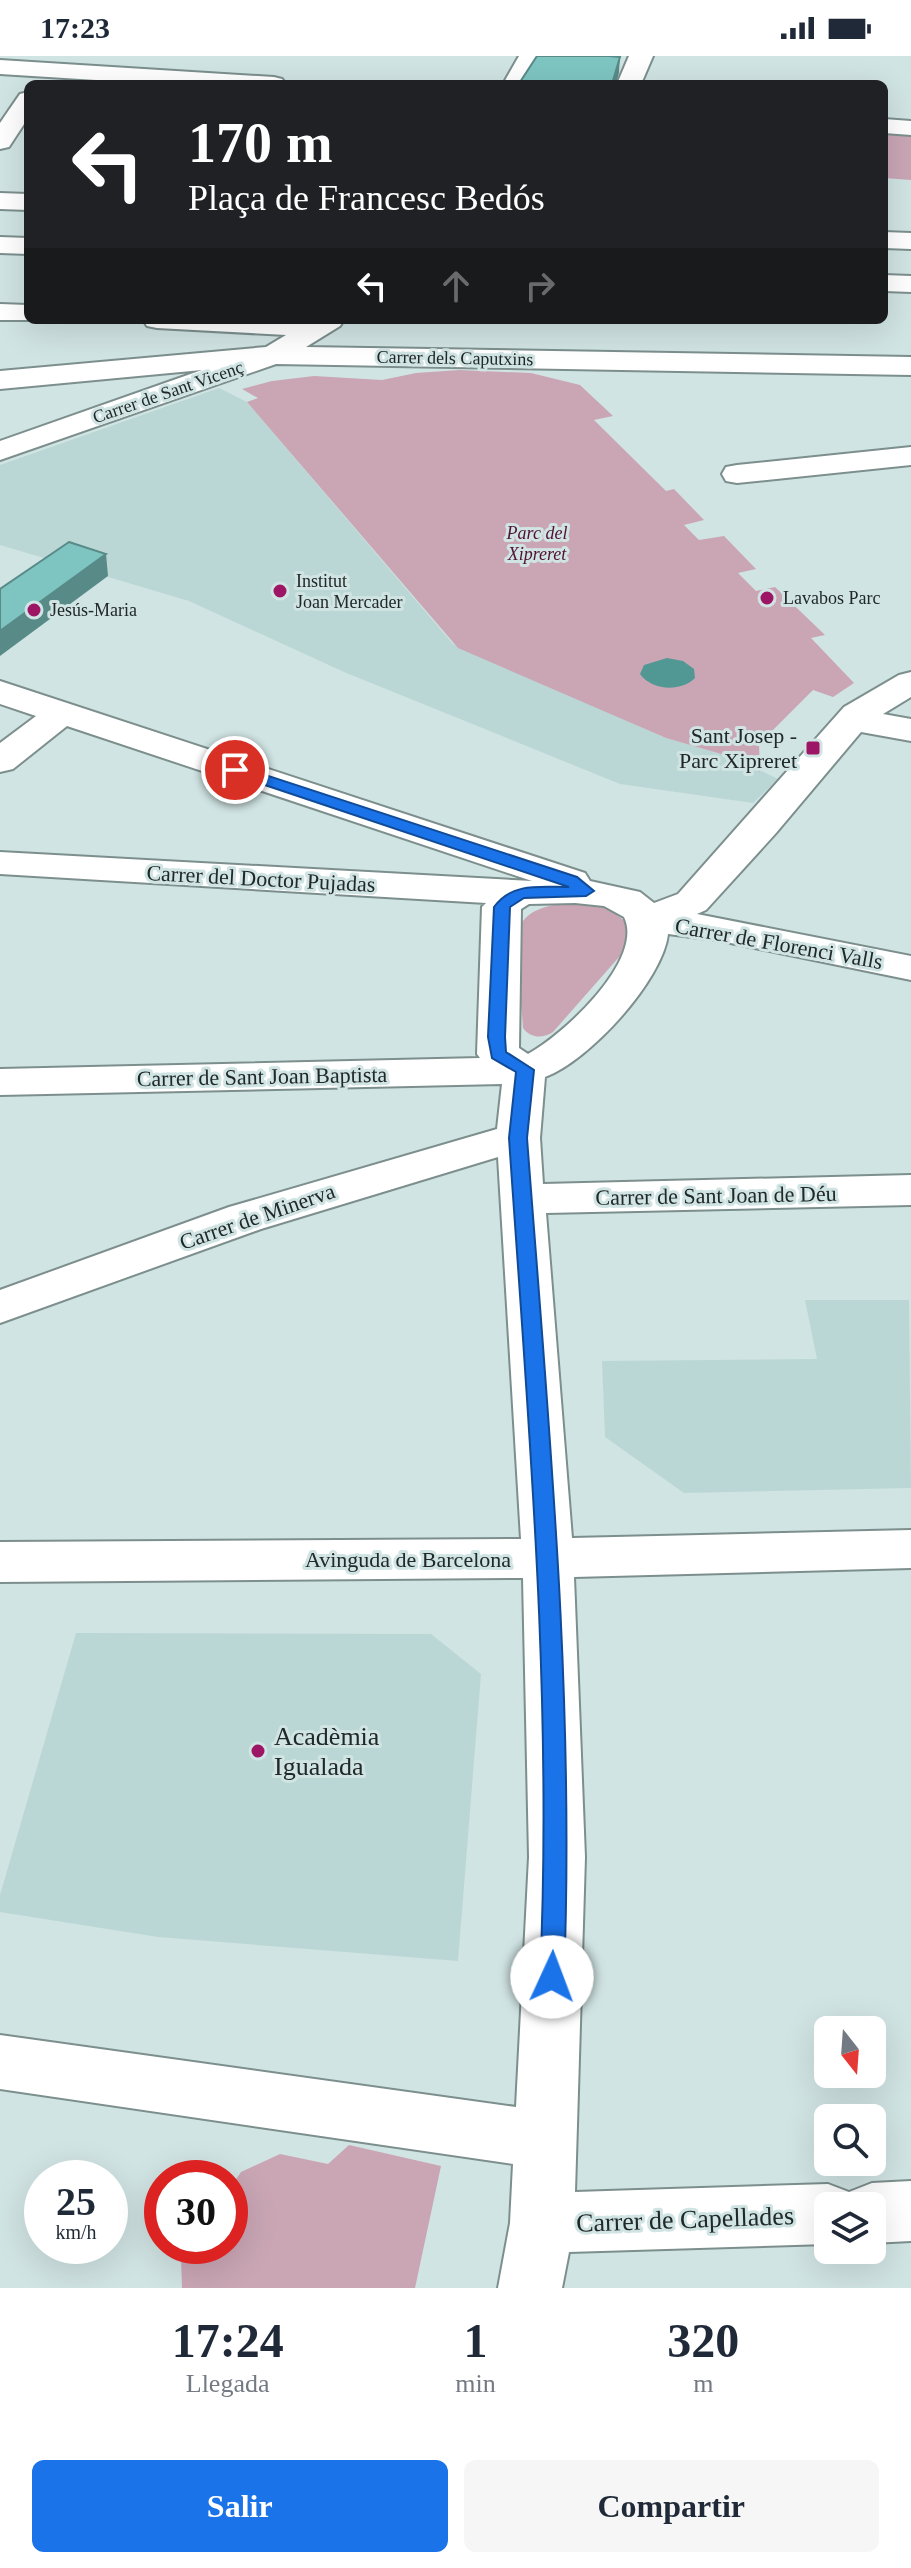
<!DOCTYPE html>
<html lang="es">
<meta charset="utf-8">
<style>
:root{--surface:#fff;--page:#f6f6f7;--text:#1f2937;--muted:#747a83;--accent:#1a73e8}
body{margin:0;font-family:"Times New Roman",serif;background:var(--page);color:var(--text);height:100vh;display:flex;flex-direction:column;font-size:30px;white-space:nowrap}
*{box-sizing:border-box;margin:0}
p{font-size:26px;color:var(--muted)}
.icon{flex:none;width:44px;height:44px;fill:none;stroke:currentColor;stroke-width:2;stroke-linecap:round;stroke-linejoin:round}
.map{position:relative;height:2232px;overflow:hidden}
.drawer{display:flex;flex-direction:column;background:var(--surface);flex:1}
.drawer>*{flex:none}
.hud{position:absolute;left:24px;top:24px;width:864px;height:244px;border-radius:12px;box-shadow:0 8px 32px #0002;background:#202124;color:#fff;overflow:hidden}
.needle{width:52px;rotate:163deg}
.buttons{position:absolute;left:814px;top:1960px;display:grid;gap:16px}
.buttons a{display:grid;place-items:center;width:72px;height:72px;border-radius:12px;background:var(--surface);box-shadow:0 8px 32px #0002;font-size:40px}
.speed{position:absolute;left:24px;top:2104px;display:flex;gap:16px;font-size:40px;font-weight:700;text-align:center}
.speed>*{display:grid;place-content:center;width:104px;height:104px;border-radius:50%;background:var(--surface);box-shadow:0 8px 32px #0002;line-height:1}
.speed small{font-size:20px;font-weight:400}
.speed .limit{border:12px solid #d22;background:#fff;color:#111}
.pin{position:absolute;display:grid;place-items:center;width:68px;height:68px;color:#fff;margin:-34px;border:4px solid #fff;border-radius:50%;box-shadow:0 2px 8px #0007}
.me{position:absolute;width:88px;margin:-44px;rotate:2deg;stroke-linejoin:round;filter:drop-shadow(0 0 6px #0008)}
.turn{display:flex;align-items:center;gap:28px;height:168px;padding:0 32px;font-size:36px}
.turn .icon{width:104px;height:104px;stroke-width:2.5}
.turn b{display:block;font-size:56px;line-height:68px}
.lanes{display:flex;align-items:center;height:76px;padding:0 32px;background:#0003;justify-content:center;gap:40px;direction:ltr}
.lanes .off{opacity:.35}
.eta{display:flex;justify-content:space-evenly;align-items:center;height:136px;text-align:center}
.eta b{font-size:48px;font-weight:800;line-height:56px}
.action{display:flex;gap:16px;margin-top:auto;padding:16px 32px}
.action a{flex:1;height:92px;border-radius:12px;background:var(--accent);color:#fff;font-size:32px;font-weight:800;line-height:92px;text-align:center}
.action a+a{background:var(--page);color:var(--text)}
.status{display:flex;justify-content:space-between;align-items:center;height:56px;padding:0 40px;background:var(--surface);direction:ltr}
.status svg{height:22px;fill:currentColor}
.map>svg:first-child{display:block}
</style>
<div class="status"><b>17:23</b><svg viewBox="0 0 49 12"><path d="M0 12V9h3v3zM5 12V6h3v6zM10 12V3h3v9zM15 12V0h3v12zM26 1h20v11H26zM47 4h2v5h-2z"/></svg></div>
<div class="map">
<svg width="911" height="2232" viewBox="0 0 911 2232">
<rect width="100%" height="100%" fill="#d0e4e3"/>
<g fill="#bbd7d5">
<polygon points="219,332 247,346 453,588 666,682 735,702 778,723 753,747 620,728 344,616 189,545 0,489 0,409"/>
<polygon points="805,1244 909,1244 911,1432 684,1437 605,1381 602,1305 817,1303"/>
<polygon points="76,1577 431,1578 481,1618 458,1905 158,1881 0,1856 0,1839"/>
</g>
<g fill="#caa6b5">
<polygon points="884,76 911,78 911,124 884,122"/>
<polygon points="459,314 531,317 580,329 613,360 594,364 666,435 674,433 704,464 684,469 699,484 724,480 756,513 738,517 756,535 775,531 825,579 811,582 854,627 833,641 813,634 759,688 760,716 735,702 666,682 458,592 247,346 258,342 242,333 272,325 314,320 382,324 416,317"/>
<path d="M 569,846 C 591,848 614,850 628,870 L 627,892 L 553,976 C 543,983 530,982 523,972 C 522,950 512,881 523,865 C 534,851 553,849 569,846 Z"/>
<polygon points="349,2089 441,2110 415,2232 182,2232 181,2202 189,2190 230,2190 230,2132 241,2116 280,2098 328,2108"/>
</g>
<path fill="#519895" d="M 667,602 L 683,605 L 694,613 L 695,622 C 681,636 652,635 640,618 L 644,609 Z"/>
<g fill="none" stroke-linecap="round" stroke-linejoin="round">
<g stroke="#7c8f8d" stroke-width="4">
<g id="minor">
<polygon points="519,0 543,0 527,28 503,28"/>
<polygon points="629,0 653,0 641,28 617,28"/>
<polygon points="0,4 274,21 282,23 286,28 160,28 0,18"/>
<polygon points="28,36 28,62 9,91 0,93 0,67 20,38"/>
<polygon points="884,63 911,65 911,79 884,77"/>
<polygon points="0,137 28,138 28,154 0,153"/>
<polygon points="884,176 911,177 911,193 884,192"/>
<polygon points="0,181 28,182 28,198 0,197"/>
<polygon points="884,219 911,220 911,236 884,235"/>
<polygon points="0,248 28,249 28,264 34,264 0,264"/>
<polygon points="143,264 344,264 340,270 306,291 911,301 911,319 276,308 0,404 0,385 202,314 0,333 0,315 266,291 286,279 157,272 147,270"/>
<polygon points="911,391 911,409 737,427 726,425 722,418 726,411 737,409"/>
<path d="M 911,616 L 911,641 L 883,658 L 911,663 L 911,685 L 861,676 L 776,777 L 706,854 L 697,858 L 911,900 L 911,924 L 716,884 L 668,878 C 663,924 589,1005 545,1021 L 540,1082 L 543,1128 L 911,1119 L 911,1149 L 546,1157 L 572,1482 L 911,1474 L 911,1512 L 574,1521 L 585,1801 L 575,2136 L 828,2128 L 849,2136 L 872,2127 L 911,2125 L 911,2185 L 872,2187 L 872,2150 L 828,2150 L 828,2188 L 569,2196 L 562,2232 L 498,2232 L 510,2167 L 513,2108 L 0,2033 L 0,1979 L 516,2051 L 529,1801 L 523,1522 L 0,1526 L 0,1486 L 521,1483 L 498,1101 L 261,1173 L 0,1267 L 0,1234 L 229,1151 L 497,1073 L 502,1028 L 0,1039 L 0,1013 L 480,1002 L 477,998 L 482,851 L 486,847 L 0,818 L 0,796 L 532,825 L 67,670 L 13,713 L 0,716 L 0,687 L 36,660 L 0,648 L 0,625 L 585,817 L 590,825 L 640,836 L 654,847 L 678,838 L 844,651 L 899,619 ZM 575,847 L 604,850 L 624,861 C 645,904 563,979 528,998 L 519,992 L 521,853 L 529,848 Z"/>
</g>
</g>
<use href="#minor" fill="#fff" fill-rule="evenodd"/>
</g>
<polygon fill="#6ca9a7" points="619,16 616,28 520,28 520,26"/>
<g fill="#588a88">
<polygon points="620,1 619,16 616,28 612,28"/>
<polygon points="106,498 108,520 0,600 0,575"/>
</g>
<g fill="#7ec5c2" stroke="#588a88" stroke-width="2">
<polygon points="537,0 609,0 620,1 612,28 554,28 520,26"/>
<polygon points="69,486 106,498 0,575 0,533"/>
</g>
<path fill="#1a73e8" stroke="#114b97" stroke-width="2" d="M 235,709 L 577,821 L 594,835 L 586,840 L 524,842 L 510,851 L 505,981 L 506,996 L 534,1014 L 527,1082 C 548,1361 575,1641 564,1921 L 561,1929 L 552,1932 L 543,1929 L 540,1921 C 553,1641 528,1361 509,1082 L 516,1016 L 492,1002 L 488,981 L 494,851 C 512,826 541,831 569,831 L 229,717 L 227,714 Z"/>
<g fill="#9d1565" stroke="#d0e4e3" stroke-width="3">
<circle cx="280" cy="535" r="8"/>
<circle cx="767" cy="542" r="8"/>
<circle cx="34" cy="554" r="8"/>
<rect x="805" y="684" width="16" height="16" rx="4"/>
<circle cx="258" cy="1695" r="8"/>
</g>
<g text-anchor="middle" stroke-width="6" stroke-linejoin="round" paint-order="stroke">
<g font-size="18" fill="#212828" stroke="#d0e4e3">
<text transform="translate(455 302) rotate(1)" y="6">Carrer dels Caputxins</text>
<text transform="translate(168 336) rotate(-19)" y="6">Carrer de Sant Vicenç</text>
</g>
<g font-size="18" font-style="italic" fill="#511135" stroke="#d0e4e3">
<text x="537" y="483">Parc del<tspan x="537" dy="21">Xipreret</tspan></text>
</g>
<g font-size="18" fill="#212828" stroke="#d0e4e3" text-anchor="start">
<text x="296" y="531">Institut<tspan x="296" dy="21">Joan Mercader</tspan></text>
<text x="783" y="548">Lavabos Parc</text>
<text x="50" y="560">Jesús-Maria</text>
</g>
<g font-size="22" fill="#212828" stroke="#d0e4e3" text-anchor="end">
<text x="797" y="687">Sant Josep -<tspan x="797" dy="25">Parc Xipreret</tspan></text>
</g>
<g font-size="22" fill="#212828" stroke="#d0e4e3">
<text transform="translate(261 822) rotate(3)" y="8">Carrer del Doctor Pujadas</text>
<text transform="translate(779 887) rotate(10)" y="8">Carrer de Florenci Valls</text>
<text transform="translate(262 1020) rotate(-1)" y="8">Carrer de Sant Joan Baptista</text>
<text transform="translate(716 1139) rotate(-1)" y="8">Carrer de Sant Joan de Déu</text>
<text transform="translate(257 1160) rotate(-19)" y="8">Carrer de Minerva</text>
<text x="408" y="1511">Avinguda de Barcelona</text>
</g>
<g font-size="26" fill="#212828" stroke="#d0e4e3" text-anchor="start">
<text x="274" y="1689">Acadèmia<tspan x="274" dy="30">Igualada</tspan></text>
</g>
<g font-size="26" fill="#212828" stroke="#d0e4e3">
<text transform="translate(685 2163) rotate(-2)" y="9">Carrer de Capellades</text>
</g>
</g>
</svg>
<div class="buttons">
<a><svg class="needle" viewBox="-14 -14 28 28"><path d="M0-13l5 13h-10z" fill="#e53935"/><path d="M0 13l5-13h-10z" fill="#747a83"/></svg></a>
<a><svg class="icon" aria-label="search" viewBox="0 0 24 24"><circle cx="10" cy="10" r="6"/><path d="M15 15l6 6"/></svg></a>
<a><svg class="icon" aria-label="layers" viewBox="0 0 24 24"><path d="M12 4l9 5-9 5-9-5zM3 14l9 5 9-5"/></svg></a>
</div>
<div class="speed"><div>25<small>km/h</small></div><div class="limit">30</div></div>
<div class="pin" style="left:235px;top:714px;background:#d93025"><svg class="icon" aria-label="arrive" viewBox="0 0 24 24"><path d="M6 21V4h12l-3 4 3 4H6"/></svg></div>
<svg class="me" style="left:552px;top:1921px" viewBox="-20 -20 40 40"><circle r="19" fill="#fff"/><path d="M0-13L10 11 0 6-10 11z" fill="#1a73e8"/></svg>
<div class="hud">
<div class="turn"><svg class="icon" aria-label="left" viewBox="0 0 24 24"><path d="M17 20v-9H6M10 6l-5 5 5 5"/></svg><div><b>170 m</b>Plaça de Francesc Bedós</div></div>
<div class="lanes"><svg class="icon" aria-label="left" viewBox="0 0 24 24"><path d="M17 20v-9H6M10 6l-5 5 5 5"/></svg><svg class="icon off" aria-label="ahead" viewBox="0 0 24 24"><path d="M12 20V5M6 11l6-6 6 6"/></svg><svg class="icon off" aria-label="right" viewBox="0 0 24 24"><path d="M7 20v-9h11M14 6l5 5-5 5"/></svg></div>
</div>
</div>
<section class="drawer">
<div class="eta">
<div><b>17:24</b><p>Llegada</p></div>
<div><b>1</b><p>min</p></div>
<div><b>320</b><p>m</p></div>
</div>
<div class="action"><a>Salir</a><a>Compartir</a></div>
</section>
